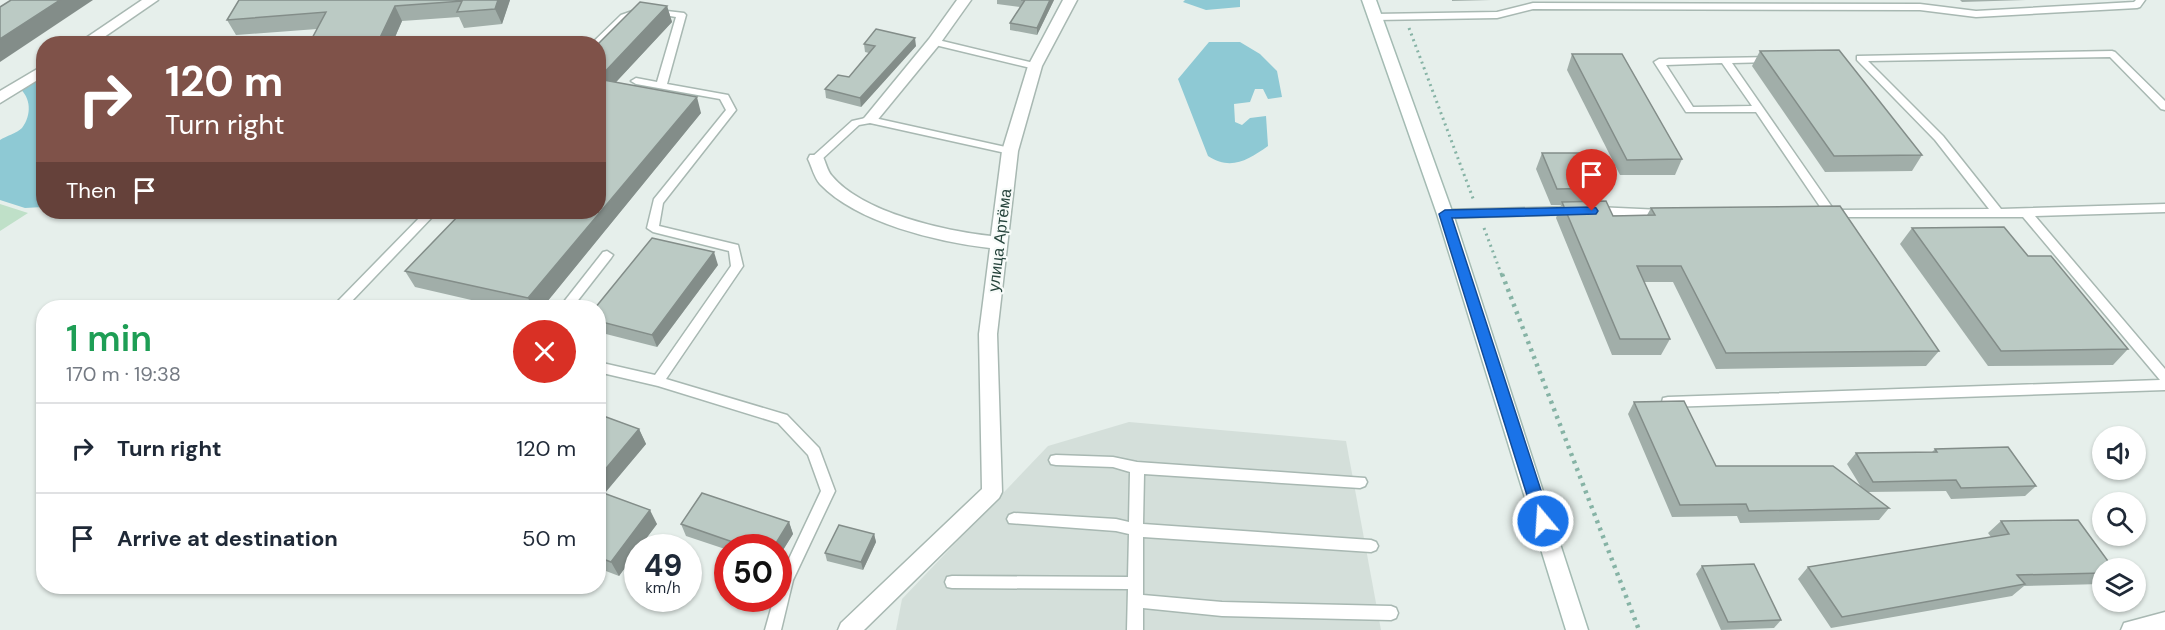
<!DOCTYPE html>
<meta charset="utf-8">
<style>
:root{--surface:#fff;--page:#f2f2f3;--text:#1f2937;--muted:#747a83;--line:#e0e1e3}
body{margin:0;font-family:"DM Sans",sans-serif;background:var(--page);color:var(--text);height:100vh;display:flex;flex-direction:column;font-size:22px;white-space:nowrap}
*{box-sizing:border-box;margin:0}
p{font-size:20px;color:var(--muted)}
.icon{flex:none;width:33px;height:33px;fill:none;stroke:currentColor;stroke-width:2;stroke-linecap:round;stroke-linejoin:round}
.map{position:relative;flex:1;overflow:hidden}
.side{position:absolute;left:36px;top:300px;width:570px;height:294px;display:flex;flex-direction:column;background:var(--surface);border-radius:24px;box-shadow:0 2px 4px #0004}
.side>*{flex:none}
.top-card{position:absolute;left:36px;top:36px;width:570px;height:183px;border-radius:24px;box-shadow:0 2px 4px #0004;background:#7f5249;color:#fff;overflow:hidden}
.buttons{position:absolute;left:2092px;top:426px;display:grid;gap:12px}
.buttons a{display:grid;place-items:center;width:54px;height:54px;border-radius:50%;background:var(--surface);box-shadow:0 2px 4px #0004;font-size:30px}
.speed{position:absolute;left:624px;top:534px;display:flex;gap:12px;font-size:30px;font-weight:700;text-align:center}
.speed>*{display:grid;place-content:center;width:78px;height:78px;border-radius:50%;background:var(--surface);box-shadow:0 2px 4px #0004;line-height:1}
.speed small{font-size:15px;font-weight:400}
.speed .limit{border:9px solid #d22;background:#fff;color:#111}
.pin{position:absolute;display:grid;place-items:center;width:51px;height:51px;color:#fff;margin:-62px -26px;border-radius:50% 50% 50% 0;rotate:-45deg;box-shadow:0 0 6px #0007}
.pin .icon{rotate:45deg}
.me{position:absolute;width:66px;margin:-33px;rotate:342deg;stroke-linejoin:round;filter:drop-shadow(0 0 4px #0008)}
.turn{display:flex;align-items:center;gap:21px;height:126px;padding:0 30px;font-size:27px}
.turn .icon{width:78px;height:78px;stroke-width:2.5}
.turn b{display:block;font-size:42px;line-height:51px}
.then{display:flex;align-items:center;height:57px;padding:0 30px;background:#0003;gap:12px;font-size:22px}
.round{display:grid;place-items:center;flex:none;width:63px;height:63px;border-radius:32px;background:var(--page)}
.summary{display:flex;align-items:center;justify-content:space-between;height:102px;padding:0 30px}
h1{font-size:36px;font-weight:600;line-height:45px;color:#1e9e55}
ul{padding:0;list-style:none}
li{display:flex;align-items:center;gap:18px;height:90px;padding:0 30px;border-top:2px solid var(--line)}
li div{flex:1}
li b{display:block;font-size:22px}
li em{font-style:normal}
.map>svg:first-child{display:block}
</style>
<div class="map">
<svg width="2165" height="630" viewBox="0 0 2165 630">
<rect width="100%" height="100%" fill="#e6efeb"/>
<polygon fill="#d4dfda" points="1129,422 1346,441 1381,630 896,630 902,599 1048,446"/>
<polygon fill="#bfe0c8" points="0,204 28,213 0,231"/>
<g fill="#8ec9d4">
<polygon points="1185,0 1240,0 1240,7 1206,10 1183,2"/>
<path d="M 1209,42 L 1240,42 L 1260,54 L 1277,71 L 1282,97 L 1268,99 L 1263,89 L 1255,89 L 1250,102 L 1234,104 L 1235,122 L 1242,125 L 1250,118 L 1266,116 L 1268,146 C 1248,160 1231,171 1208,156 L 1178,79 Z"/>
<path d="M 43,77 L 43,207 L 25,208 L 0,200 L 0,140 C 6,136 17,133 22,128 C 32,115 31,97 19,88 L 31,81 Z"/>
</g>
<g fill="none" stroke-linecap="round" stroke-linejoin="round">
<g stroke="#a8b8b2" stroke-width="3">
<g id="service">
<polygon points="2136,0 2145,0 2140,7 2137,8 1976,17 1920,10 1533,9 1497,18 1375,20 1370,17 1375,14 1497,12 1533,3 1920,4 1976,11 2134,2"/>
<path d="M 641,8 L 684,13 L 686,15 L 667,84 L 728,95 L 736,110 L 663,203 L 659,226 L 738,245 L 743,266 L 666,379 L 787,415 L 819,448 L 835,491 L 793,580 L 781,630 L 765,630 L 774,598 L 778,598 L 779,580 L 821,491 L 808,455 L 778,423 L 658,386 L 598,372 L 598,362 L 655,375 L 731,266 L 729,251 L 653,232 L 647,228 L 654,199 L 726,110 L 720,99 L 636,84 L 631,81 L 636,78 L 657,82 L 676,17 C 633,10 628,16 598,46 L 598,44 L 591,44 L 621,15 Z"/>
<polygon points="934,39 1038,64 1040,66 1035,69 931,44 929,42"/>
<path d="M 2112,51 L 2115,52 L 2165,101 L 2165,110 L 2161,109 L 2110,57 L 1868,61 L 1943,136 L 2001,209 L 2165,204 L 2165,212 L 2035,216 L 2165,369 L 2165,390 L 1668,407 L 1663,406 L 1662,402 L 1663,398 L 1668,397 L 2160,380 L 2023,217 L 1820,217 L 1818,214 L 1823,211 L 1756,112 L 1686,112 L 1654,62 L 1659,59 L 1775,57 L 1777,59 L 1772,62 L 1732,63 L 1834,210 L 1989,209 L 1935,140 L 1857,60 L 1857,56 ZM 1722,63 L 1752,106 L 1693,107 L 1666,65 Z"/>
<polygon points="870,117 1010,148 1015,151 1010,154 870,123 859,125 820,161 812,161 811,159 812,157 852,121"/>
<polygon points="1573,207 1579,211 1577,214 1445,218 1439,214 1445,210"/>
<polygon points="1596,207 1662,210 1668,214 1662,218 1592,214 1590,211"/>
<polygon points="425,212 437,212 351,302 361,305 363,308 338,307 336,304 338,301"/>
<polygon points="607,251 613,255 611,258 572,308 559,308 603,252"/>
<polygon points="1056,455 1113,457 1137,462 1365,478 1367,482 1365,486 1360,488 1144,474 1143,524 1371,540 1376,542 1378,546 1376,550 1371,552 1143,537 1143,595 1222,602 1391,606 1396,608 1398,613 1396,618 1391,620 1222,616 1143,608 1143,630 1127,630 1128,589 952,588 947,587 945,582 947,577 952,576 1128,577 1129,534 1116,531 1009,523 1007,519 1009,515 1014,513 1116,519 1129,522 1130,472 1113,467 1056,465 1051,464 1049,460 1051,456"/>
</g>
</g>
<g stroke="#a8b8b2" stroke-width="3">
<g id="minor">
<polygon points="142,0 158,0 94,44 77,44"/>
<polygon points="957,0 971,0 939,45 875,123 865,123 862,120 865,117 929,39"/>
<path d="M 1063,0 L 1077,0 L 1042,66 L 1018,151 L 997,334 L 1002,492 L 999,498 L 864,630 L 838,630 L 841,623 L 982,489 L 979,334 L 990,248 C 938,242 857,223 820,184 C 814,177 812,167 808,159 L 810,155 L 822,155 C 826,162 827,171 832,176 C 863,213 945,231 991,236 L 1002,151 L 1028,66 Z"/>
<polygon points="44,65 44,76 0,103 0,91"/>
<polygon points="2165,612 2165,630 2121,630 2124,623"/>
</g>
</g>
<g stroke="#a4bbb3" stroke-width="3">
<polygon id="secondary" points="1362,0 1376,0 1453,214 1588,630 1566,630 1437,214"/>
</g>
<g stroke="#86b3a5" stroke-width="3" stroke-dasharray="2 4" stroke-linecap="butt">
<polyline points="1409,28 1474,201"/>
<polyline points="1484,228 1502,276"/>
</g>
<polyline stroke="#86b3a5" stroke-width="4.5" stroke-dasharray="3 5" stroke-linecap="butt" points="1502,274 1639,630"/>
<use href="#service" fill="#fff" fill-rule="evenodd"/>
<use href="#minor" fill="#fff" fill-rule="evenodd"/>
<use href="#secondary" fill="#fff" fill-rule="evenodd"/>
</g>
<g fill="#a1aea9">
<polygon points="239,0 510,0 502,24 464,28 459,17 402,21 392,44 309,44 317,29 236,35 227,20"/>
<polygon points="997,0 1054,0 1037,35 1010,30 1010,23 1020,7 997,4"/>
<polygon points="1452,0 1491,0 1452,1"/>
<polygon points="1960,0 2026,0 1962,2"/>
<polygon points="667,6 672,22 616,82 701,113 542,308 506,308 415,287 405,271 598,212 598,44"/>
<polygon points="864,44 916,46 861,107 826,98 825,89 849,77 869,53 865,52"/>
<polygon points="1760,51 1922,155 1912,171 1825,172 1752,66"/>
<polygon points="1572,54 1682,159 1675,175 1620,175 1567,70"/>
<polygon points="1542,153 1601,188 1595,201 1613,216 1647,215 1651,208 1939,351 1926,366 1716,369 1673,282 1644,282 1670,339 1661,355 1612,355 1556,218 1561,205 1551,205 1536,169"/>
<polygon points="1912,228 2028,256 2128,349 2113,365 1988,366 1900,244"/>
<polygon points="718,265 657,347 598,332 598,308"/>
<polygon points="1634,402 1716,466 1861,487 1847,464 1856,453 1932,452 1935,449 2036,486 2025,496 1951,499 1946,491 1868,492 1889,508 1879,520 1740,523 1737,516 1672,517 1628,414"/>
<polygon points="598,414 639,429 646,444 605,493 657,524 639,548 638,548 638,550 619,576 598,568"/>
<polygon points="2001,521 2103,568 2103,583 2102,584 2024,586 2012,596 1831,628 1798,579 1808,567 1991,537 1988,533"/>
<polygon points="789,522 793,534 778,558 778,548 728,548 728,550 686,536 681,524"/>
<polygon points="874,534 876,542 863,570 827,561 825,553"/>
<polygon points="1702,566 1781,620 1774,628 1721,630 1696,574"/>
</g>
<g fill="#838d89">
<polygon points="60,0 93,0 0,62 0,39"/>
<polygon points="498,0 510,0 502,24 495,9"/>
<polygon points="1050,0 1054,0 1037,35 1037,28"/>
<polygon points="395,6 402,21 392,44 377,44"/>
<polygon points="667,6 672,22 604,95 598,79"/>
<polygon points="915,38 916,46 861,107 860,98"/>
<polygon points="697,97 701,113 542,308 533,308 528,298"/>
<polygon points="714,252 718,265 657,347 652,335"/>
<polygon points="639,429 646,444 598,501 598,478"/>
<polygon points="650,510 657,524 639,548 638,548 638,550 619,576 611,562"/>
<polygon points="789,522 793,534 778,558 778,548 773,548"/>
<polygon points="874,534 876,542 863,570 861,562"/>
</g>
<g fill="#bbcac4" stroke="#838d89" stroke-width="1.5">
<polygon points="11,0 60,0 0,39 0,7"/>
<polygon points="239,0 498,0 495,9 457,12 462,1 395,6 377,44 309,44 326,12 227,20"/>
<polygon points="1021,0 1050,0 1037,28 1010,23 1025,0"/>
<polygon points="640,2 667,6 598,79 598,44"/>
<polygon points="876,29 915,38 860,98 825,89 838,75 849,77 875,46 864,44"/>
<polygon points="1839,50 1922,155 1834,156 1760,51"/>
<polygon points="1572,54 1622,54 1682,159 1627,160"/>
<polygon points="598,79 697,97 528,298 405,271 462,212 598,212"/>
<polygon points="1542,153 1584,153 1601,188 1557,189"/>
<polygon points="1606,201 1613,216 1655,215 1651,208 1840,206 1939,351 1726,353 1681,266 1637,266 1670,339 1620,339 1562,202"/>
<polygon points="2004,227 2028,256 2051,256 2128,349 2001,351 1912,228"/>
<polygon points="652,238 714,252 652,335 598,321 598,308 595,308"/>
<polygon points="1684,401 1716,466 1833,466 1889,508 1749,511 1746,504 1680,505 1634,402"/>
<polygon points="598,414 639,429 598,478"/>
<polygon points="2008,447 2036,486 1961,488 1956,480 1873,482 1856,453 1937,452 1935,449"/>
<polygon points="598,491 650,510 611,562 598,557"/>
<polygon points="702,493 789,522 773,548 750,548 681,524"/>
<polygon points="2078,520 2113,568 2103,568 2103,573 2017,575 2025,584 1842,617 1808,567 2009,534 2001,521"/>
<polygon points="839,525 874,534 861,562 825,553"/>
<polygon points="1754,564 1781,620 1728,622 1702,566"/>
</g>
<polygon fill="#1a73e8" stroke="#114b97" stroke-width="1.5" points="1592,207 1596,208 1598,211 1596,214 1452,218 1551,521 1548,525 1543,527 1537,525 1535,521 1439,214 1445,210"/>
<g text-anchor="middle" stroke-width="4.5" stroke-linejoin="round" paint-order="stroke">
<g font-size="16" fill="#24423a" stroke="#f7fbf9">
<text transform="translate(999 240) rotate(-83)" y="6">улица Артёма</text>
</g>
</g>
</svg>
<div class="buttons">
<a><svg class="icon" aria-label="sound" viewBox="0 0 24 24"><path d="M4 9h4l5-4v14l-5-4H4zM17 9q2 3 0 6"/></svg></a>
<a><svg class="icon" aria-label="search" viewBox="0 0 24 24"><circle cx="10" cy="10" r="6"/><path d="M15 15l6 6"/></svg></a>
<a><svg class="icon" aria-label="layers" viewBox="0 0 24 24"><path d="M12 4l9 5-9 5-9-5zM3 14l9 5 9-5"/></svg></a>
</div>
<div class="speed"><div>49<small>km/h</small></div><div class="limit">50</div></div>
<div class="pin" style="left:1592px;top:211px;background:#d93025"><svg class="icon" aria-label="arrive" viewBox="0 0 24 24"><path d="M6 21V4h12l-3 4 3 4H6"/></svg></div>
<svg class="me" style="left:1543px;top:521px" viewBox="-20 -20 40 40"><circle r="17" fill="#1a73e8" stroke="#fff" stroke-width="3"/><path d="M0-11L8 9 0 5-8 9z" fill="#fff"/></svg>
<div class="top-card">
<div class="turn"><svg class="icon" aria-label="right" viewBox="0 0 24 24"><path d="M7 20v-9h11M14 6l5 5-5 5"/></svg><div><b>120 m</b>Turn right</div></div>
<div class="then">Then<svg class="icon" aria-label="arrive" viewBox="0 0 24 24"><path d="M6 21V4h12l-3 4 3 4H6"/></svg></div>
</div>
<section class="side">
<div class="summary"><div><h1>1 min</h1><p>170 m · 19:38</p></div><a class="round" style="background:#d93025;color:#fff"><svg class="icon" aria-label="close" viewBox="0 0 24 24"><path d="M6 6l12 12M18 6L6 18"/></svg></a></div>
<ul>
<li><svg class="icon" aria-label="right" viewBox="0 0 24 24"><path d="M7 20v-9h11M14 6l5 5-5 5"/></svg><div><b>Turn right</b></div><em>120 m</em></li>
<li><svg class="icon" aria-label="arrive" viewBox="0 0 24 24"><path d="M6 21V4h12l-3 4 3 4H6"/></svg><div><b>Arrive at destination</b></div><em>50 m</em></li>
</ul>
</section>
</div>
